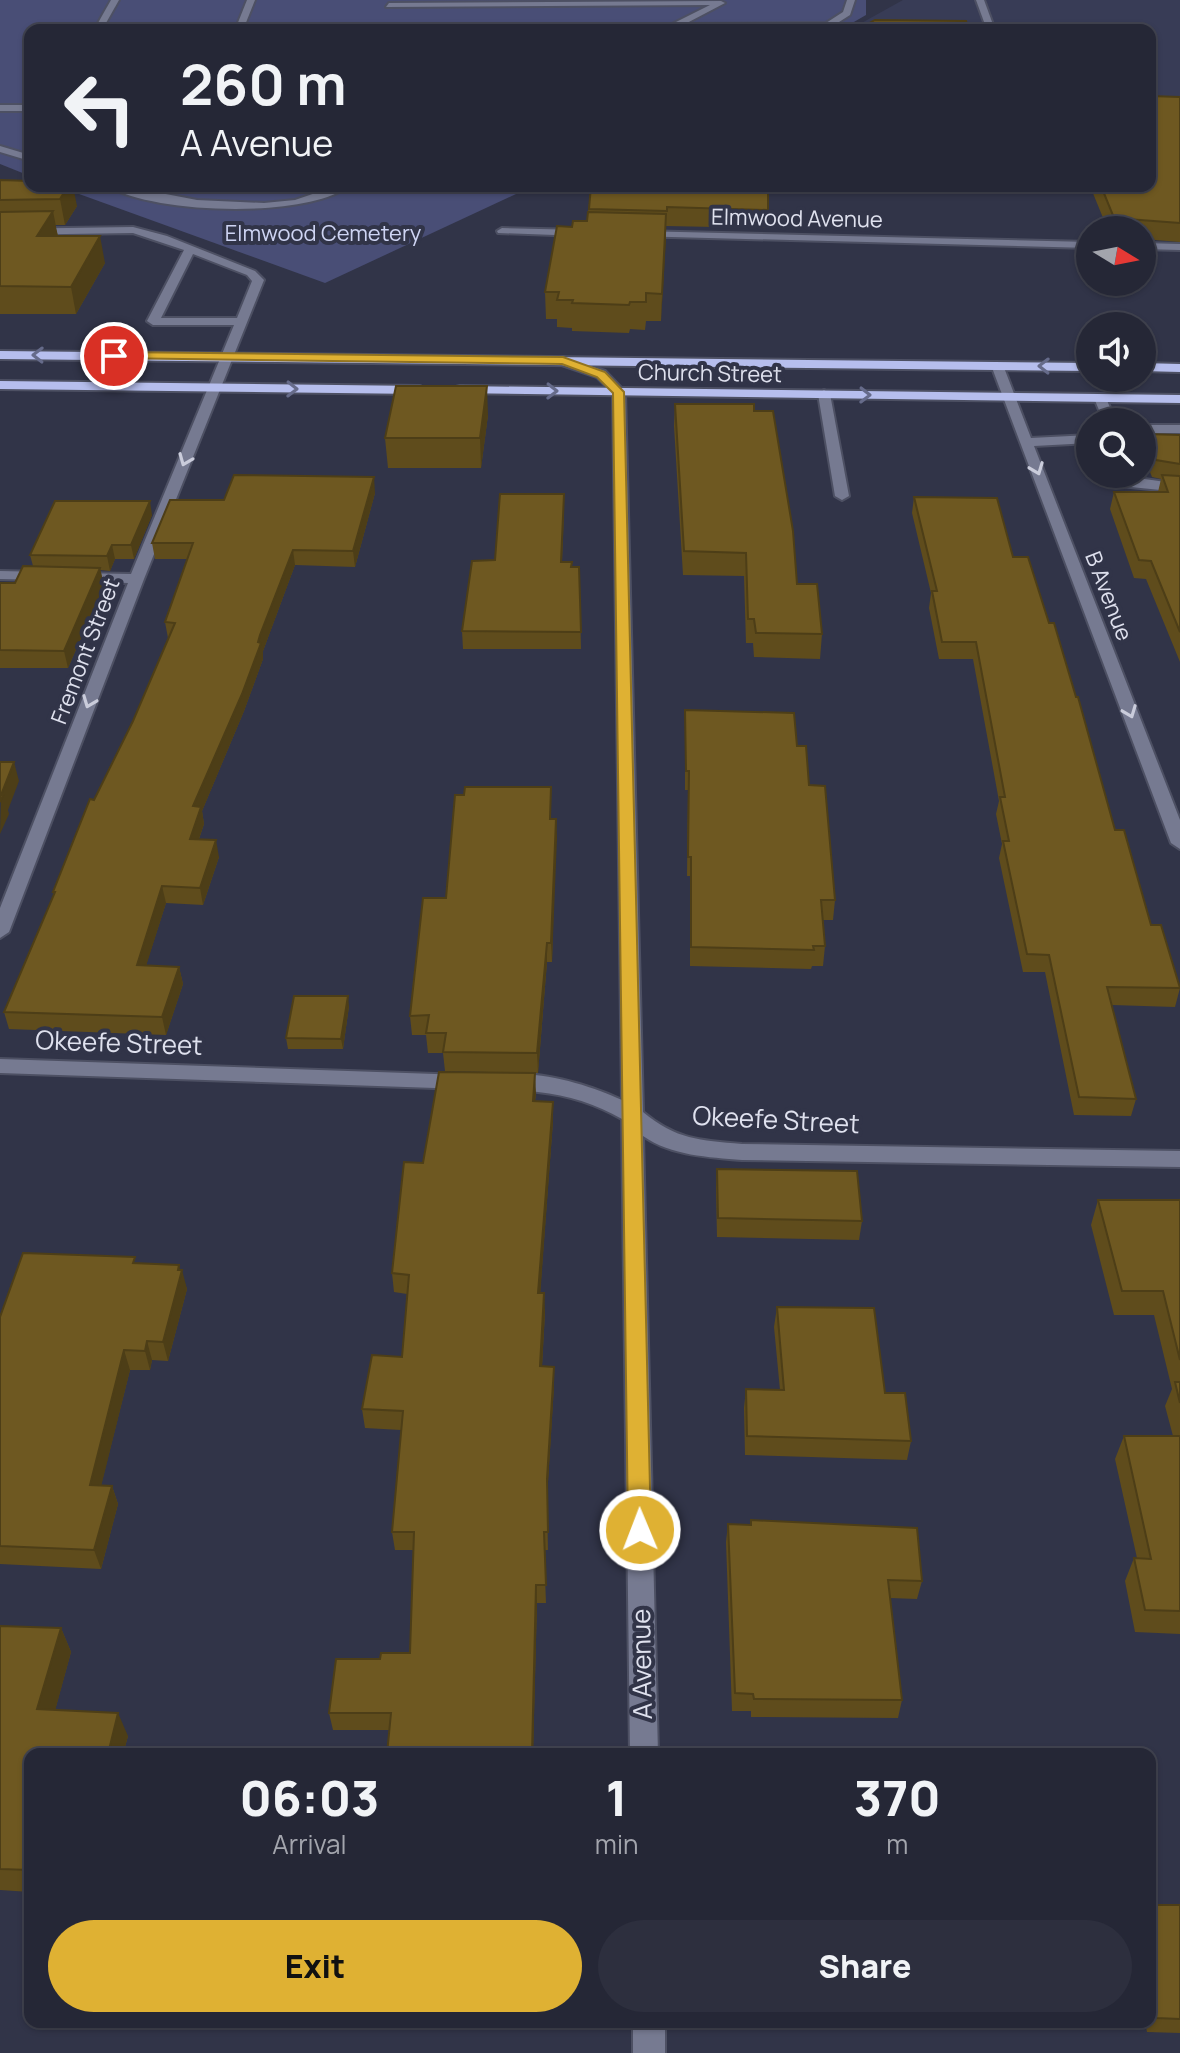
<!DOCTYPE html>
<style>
:root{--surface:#252736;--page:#2d2f3e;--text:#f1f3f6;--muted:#a3a5ad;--line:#424451;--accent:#dfb133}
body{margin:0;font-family:Manrope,sans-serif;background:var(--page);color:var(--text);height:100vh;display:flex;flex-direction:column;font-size:30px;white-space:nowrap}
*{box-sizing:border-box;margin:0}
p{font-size:26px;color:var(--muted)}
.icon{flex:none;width:44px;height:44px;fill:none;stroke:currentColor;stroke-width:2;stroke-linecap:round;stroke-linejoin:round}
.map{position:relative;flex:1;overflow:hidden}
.drawer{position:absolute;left:24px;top:1748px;width:1132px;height:280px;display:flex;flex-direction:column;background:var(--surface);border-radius:16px;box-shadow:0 2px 6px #0004,0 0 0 2px var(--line)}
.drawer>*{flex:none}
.banner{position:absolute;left:24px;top:24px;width:1132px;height:168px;border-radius:16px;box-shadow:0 2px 6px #0004,0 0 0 2px var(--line);background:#252736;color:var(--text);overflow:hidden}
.needle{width:52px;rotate:100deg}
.buttons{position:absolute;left:1076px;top:216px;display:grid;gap:16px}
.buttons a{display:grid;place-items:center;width:80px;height:80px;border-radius:50%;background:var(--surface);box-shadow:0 2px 6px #0004,0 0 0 2px var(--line);font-size:40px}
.pin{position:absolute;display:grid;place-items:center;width:68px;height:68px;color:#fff;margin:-34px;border:4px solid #fff;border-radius:50%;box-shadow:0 2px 8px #0007}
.me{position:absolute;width:88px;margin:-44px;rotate:359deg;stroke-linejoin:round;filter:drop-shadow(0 0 6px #0008)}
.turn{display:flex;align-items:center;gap:28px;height:168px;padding:0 24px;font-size:36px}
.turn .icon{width:104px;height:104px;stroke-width:2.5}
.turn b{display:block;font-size:56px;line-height:68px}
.eta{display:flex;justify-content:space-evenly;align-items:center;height:136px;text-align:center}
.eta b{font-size:48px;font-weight:800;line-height:56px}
.button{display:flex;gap:16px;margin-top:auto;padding:16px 24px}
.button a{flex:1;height:92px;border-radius:48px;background:var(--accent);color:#111;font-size:32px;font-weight:800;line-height:92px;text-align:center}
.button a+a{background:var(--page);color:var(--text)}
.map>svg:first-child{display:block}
</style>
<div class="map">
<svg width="1180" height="2053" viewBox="0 0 1180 2053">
<rect width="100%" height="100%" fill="#313448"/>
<polygon fill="#383c56" points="903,0 1180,0 1180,194 821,186 1150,186 1150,30 849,30"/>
<g fill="#494e76">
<polygon points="0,0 866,0 866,15 840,30 30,30 30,176 0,164"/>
<polygon points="57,186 533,186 325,283"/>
</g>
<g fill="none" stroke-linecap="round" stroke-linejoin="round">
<g stroke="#4d5063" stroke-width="4">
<g id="minor">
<polygon points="111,0 119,0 102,30 94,30"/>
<polygon points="247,0 255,0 243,30 235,30"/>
<polygon points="847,0 855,0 850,15 828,29 380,28 384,25 672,24 710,5 386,7 389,3 721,1 725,3 685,24 826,23 843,12"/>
<polygon points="976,0 984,0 995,30 987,30"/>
<rect x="0" y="105" width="30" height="6"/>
<polygon points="0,146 30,155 30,161 0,152"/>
<path d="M 108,186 L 124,186 L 197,200 L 264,203 L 295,200 L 336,186 L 349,186 C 307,219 152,214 108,186 Z"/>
<path d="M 133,227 L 167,236 L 255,271 L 264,280 L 144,579 L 9,932 L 0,938 L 0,908 L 128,583 L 76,581 L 69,577 L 76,573 L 131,574 L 234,325 L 153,325 L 147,321 L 184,250 L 133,233 L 0,235 L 0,229 ZM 193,254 L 247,275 L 252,281 L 237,318 L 161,318 Z"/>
<polygon points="502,228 582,230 587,233 582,236 498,233 497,231"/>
<polygon points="638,231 1090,242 1090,248 634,236 633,234"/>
<polygon points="1142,243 1180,244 1180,250 1142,249"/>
<path d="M 563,357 L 605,371 L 625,392 L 643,1112 C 677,1140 699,1140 742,1144 L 1180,1151 L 1180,1167 L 742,1160 C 708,1157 672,1156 643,1136 L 658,1754 L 630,1754 L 622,1119 C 596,1104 568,1095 538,1092 C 526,1090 513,1091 501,1087 L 498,1082 L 501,1077 C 533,1067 592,1086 622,1100 L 613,393 L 597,377 L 559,364 L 559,358 Z"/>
<polygon points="993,362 1003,365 1031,438 1090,435 1090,443 1034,446 1180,820 1180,849 1171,843 991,365"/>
<polygon points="824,390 830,394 849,496 842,500 835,496 818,394"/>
<polygon points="1100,394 1106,398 1116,422 1104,422 1094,398"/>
<rect x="1142" y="425" width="38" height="8"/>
<polygon points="1109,474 1180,484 1180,492 1121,486"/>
<polygon points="0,571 44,572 51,576 44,580 0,579"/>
<polygon points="0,1059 464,1075 471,1077 474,1082 471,1087 464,1089 0,1073"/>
<rect x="633" y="2022" width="32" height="31"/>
</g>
</g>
<g stroke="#4d5063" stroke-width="4">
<g id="major">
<polygon points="0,351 1090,363 1090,371 0,359"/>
<polygon points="1142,363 1180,364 1180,372 1142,371"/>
<polygon points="0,381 420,386 426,390 420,394 0,389"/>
<polygon points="460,386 1180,395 1180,403 456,393 456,387"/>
</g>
</g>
<use href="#minor" fill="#767a91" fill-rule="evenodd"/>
<use href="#major" fill="#b6beed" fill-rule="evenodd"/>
</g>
<g fill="#5f4c1c">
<polygon points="1180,97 1180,242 1142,239 1142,230 1108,230 1090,186 1150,186"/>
<polygon points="0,180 30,181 77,206 65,225 55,225 58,236 105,263 76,314 0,314"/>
<polygon points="591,186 768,210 767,228 666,226 661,321 646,321 645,330 630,329 629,333 572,331 572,328 557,327 557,319 546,319 545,292 572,227 587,221"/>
<polygon points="675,404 754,411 797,584 822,634 820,659 754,657 753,643 746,643 744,576 683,575 674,426"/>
<polygon points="488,415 481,468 388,468 385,438"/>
<polygon points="1146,434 1180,435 1180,662 1146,579 1134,578 1110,509 1114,492 1158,492 1161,479 1152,477 1142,452"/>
<polygon points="375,493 355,567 295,565 263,651 263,659 244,711 202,811 204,824 199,839 219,857 203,905 166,903 146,965 179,967 183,984 166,1035 9,1029 4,1012 54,895 53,892 133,721 168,638 165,622 187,559 155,559 152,543 224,500"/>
<polygon points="914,497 1013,557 1151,925 1180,988 1175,1007 1112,1005 1136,1099 1131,1116 1074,1115 1045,972 1023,972 999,858 1002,844 996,814 999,801 973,659 939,659 929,608 931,593 912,513"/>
<polygon points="564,511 562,562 572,567 579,567 581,649 463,649 462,631 495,560"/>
<polygon points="152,515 134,559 115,559 110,571 100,570 104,585 68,668 0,668 0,583 15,583 33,566 30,555"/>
<polygon points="685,710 797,746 809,785 835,900 833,920 823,920 825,946 823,966 812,966 811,969 690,966 690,876 687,876 688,790 685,790"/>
<polygon points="464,795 551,806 551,819 556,819 552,962 547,962 538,1073 445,1071 443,1053 428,1053 426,1035 412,1035 410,1016 446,898"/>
<polygon points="349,1006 343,1049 288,1049 286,1038"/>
<polygon points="536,1093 535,1101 553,1102 553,1121 540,1293 545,1312 542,1366 554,1386 547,1498 548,1550 544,1550 546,1603 537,1603 533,1754 387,1754 389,1730 333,1730 329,1713 380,1659 410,1653 414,1550 395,1550 392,1532 401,1430 365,1428 362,1409 402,1357 407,1294 394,1292 392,1273 423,1163"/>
<polygon points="717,1169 862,1221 859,1240 717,1237 716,1188"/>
<polygon points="1098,1200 1180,1200 1180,1634 1135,1632 1125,1581 1134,1558 1137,1558 1115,1459 1124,1436 1173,1436 1165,1406 1172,1389 1154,1315 1114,1315 1091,1225"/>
<polygon points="137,1264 180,1270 187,1289 168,1361 152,1360 150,1370 130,1370 101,1485 112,1486 118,1504 101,1569 0,1564 0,1317"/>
<polygon points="777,1307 885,1393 911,1441 907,1460 745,1455 744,1408 746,1389 780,1390 774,1327"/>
<polygon points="728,1524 922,1581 917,1599 890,1598 902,1700 898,1718 751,1717 751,1711 732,1711 726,1542"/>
<polygon points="0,1626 61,1628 71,1652 55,1710 128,1736 123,1754 30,1754 30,1892 0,1890"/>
<polygon points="1150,1905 1180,1905 1180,2033 1147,2032 1145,2022 1150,2022"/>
<polygon points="817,2022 925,2022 923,2027"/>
</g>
<g fill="#4d3e17">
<polygon points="68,186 73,186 77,206 65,225 60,199"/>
<polygon points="53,211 58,237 37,236"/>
<polygon points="666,214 666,240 661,321 662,294"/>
<polygon points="100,236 105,263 76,314 71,287"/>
<polygon points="487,386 488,415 481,468 480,438"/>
<polygon points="374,477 375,493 355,567 353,551"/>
<polygon points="150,501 152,515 134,559 131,545"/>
<polygon points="112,545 115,559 110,571 107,556"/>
<polygon points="293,550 295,565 263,651 263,659 244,711 202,811 204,824 193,856 190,839 193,806"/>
<polygon points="100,568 104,585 68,668 64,651"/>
<polygon points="14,762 19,781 8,810 9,814 0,834 1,795"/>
<polygon points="556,819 557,838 552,962 551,943"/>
<polygon points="216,840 219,857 203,905 200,888"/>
<polygon points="162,886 166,903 141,982 137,965"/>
<polygon points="547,943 547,962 538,1073 537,1053"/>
<polygon points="179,967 183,984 166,1035 162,1017"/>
<polygon points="348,996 349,1006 343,1049 341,1039"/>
<polygon points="535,1073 536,1093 533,1120 533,1101"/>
<polygon points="553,1102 553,1121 539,1312 538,1293"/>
<polygon points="179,1265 181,1274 182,1270 187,1289 168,1361 163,1342"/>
<polygon points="544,1293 545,1312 541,1386 540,1366"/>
<polygon points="147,1341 152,1360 150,1370 145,1351"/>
<polygon points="124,1350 130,1370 97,1503 90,1485"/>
<polygon points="554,1367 554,1386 547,1498 548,1550 547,1479"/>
<polygon points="112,1486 118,1504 101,1569 94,1550"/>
<polygon points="536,1585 537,1603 533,1754 532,1754"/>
<polygon points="61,1628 71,1652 49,1733 37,1709"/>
<polygon points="118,1713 128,1736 123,1754 108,1754"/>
</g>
<g fill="#6e5821" stroke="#4d3e17" stroke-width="2">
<polygon points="875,20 966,21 969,30 857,30"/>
<polygon points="1150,96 1180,97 1180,223 1114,218 1101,186 1150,186"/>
<polygon points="0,180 30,181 30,186 68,186 60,199 0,200"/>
<polygon points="591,186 768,186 768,210 667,207 667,211 589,209"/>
<polygon points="53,211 37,236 100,236 71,287 0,286 0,212"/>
<polygon points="588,212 666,214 662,294 646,293 646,302 630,302 629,305 572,303 573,300 557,300 559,292 545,292 557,226 572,227 573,221 587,221"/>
<polygon points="396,386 487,386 480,438 385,438"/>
<polygon points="675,404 754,404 754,411 773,411 793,531 797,584 817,584 822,634 756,633 754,619 748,619 746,553 684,551"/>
<polygon points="1146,434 1180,435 1180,464 1156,460"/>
<polygon points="234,475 374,477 353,551 293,550 260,635 258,642 261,643 242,694 193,806 201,807 190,839 216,840 200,888 162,886 137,965 179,967 162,1017 4,1012 55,892 53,892 90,799 94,800 133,721 175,623 165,622 193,543 152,543 170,500 224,500"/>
<polygon points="1162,475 1180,476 1180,632 1151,561 1139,560 1114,492 1168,492"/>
<polygon points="500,494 564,494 561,562 572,562 571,567 579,567 581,632 462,631 472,561 495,560"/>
<polygon points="914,497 997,498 1013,557 1028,557 1049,623 1054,623 1076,697 1078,697 1115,830 1124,830 1151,925 1161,925 1180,988 1107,987 1136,1099 1079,1097 1049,955 1027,954 1003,841 1009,841 1000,797 1005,797 976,642 942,642 932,591 937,591"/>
<polygon points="55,501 150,501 131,545 112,545 107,556 30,555"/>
<polygon points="23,566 100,568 64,651 0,650 0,583 15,583"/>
<polygon points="685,710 794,713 797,746 806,746 809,785 825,786 835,900 821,900 825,946 813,946 814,950 691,947 691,857 688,857 689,771 686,771"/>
<polygon points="0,762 14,762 1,795 3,795 0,802"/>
<polygon points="465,787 551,787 550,819 556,819 551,943 547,943 537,1053 443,1052 446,1033 426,1033 429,1015 410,1016 423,898 446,898 455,795 464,795"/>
<polygon points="294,996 348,996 341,1039 286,1038"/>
<polygon points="439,1072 535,1073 533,1101 553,1102 538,1293 544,1293 540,1366 554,1367 547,1479 548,1532 544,1532 546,1585 536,1585 532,1754 387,1754 391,1713 329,1713 336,1659 380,1659 381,1653 410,1653 414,1532 392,1532 403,1411 362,1409 372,1355 402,1357 409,1275 392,1273 404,1162 423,1163"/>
<polygon points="717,1169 857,1171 862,1221 718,1218"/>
<polygon points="1098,1200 1180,1200 1180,1360 1163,1291 1122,1291"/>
<polygon points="23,1253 135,1257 133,1263 179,1265 178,1270 182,1270 163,1342 147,1341 145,1351 124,1350 90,1485 112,1486 94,1550 0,1546 0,1317"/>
<polygon points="777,1307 874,1308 885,1393 905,1393 911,1441 747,1436 746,1389 784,1390"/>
<polygon points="1175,1382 1180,1382 1180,1403"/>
<polygon points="1124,1436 1180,1436 1180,1611 1145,1610 1134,1558 1151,1559"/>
<polygon points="751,1520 917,1528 922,1581 888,1580 902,1700 754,1699 753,1694 735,1693 728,1524 751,1525"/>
<polygon points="0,1626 61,1628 37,1709 118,1713 108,1754 30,1754 30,1870 0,1869"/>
<polygon points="1150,1905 1180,1905 1180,2019 1156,2018 1150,1984"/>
</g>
<defs><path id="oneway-chevron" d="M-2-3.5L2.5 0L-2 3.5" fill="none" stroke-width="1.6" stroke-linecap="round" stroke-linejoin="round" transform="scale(2)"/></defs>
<g stroke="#666b8a">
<use href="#oneway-chevron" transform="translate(38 355) rotate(-179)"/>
<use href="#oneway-chevron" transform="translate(1044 366) rotate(-179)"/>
<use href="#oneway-chevron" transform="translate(292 389) rotate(1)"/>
<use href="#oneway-chevron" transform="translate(552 391) rotate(1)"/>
<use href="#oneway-chevron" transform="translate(865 395) rotate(1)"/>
</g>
<g stroke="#caccdb">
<use href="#oneway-chevron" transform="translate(185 460) rotate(112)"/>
<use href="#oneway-chevron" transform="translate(1037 469) rotate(69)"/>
<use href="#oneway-chevron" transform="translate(89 702) rotate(111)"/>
<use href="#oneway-chevron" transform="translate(1130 712) rotate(69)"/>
</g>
<polygon fill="#dfb133" stroke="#917321" stroke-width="2" points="114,352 563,357 605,372 624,392 651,1530 648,1538 640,1541 631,1538 628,1530 613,393 597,377 562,364 110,358 110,353"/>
<g text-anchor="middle" stroke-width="8" stroke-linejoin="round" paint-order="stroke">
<g font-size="22" fill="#dfe1ee" stroke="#313448">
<text transform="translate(797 218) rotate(1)" y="8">Elmwood Avenue</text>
<text transform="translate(710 373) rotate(1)" y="8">Church Street</text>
<text transform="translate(1109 596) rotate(69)" y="8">B Avenue</text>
<text transform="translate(85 651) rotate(-69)" y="8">Fremont Street</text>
</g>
<g font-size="22" fill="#ced4f3" stroke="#313448">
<text x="323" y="241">Elmwood Cemetery</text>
</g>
<g font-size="26" fill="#dfe1ee" stroke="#313448">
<text transform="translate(119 1043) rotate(2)" y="9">Okeefe Street</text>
<text transform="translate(776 1120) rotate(3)" y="9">Okeefe Street</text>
<text transform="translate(642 1664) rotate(-91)" y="9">A Avenue</text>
</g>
</g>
</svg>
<div class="buttons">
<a><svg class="needle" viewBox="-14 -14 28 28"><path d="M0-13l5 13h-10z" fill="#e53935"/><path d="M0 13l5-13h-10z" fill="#a3a5ad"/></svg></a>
<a><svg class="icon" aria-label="sound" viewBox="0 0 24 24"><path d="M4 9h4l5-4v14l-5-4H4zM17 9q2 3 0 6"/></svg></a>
<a><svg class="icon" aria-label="search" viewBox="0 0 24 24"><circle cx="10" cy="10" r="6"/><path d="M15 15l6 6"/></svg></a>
</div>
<div class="pin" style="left:114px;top:356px;background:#d93025"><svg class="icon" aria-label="arrive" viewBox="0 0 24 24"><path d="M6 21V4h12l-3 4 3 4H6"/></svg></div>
<svg class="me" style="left:640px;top:1530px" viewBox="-20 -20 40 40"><circle r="17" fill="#dfb133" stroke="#fff" stroke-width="3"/><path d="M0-11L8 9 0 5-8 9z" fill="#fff"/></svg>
<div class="banner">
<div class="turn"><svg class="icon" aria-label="left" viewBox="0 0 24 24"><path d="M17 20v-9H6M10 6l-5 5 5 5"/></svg><div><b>260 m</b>A Avenue</div></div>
</div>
<section class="drawer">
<div class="eta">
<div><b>06:03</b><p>Arrival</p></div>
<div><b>1</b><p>min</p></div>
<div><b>370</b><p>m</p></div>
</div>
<div class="button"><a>Exit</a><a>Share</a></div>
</section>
</div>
